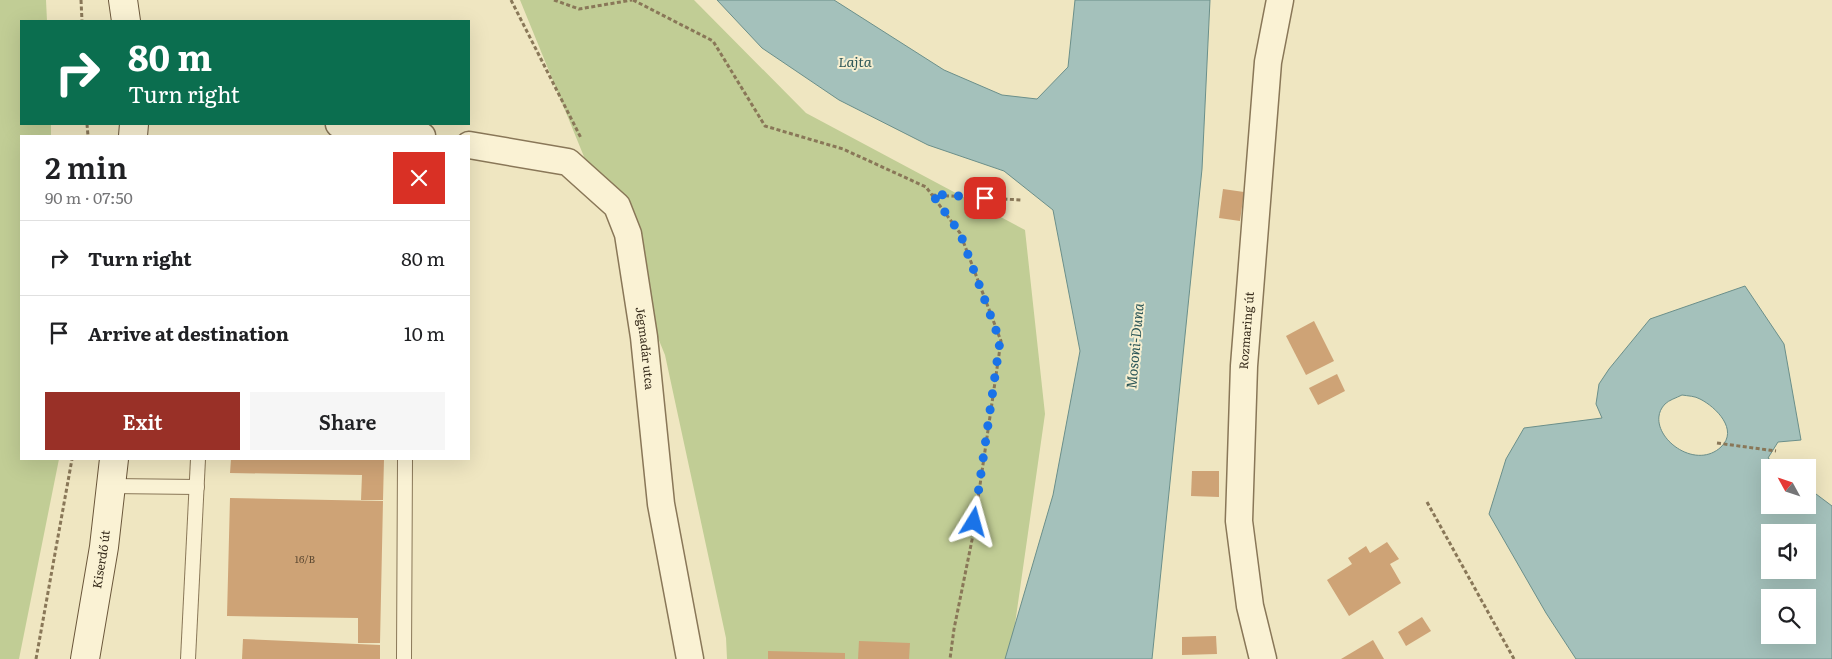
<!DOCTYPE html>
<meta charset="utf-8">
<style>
:root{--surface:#fff;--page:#f6f6f6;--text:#202124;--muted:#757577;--line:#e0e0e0;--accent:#993027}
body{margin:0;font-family:Literata,serif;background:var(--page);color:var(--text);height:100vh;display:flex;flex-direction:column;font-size:19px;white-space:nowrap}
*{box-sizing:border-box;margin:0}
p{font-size:16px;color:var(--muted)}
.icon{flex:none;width:28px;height:28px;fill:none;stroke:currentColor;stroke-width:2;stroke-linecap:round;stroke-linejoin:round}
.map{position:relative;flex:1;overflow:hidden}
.drawer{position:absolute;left:20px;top:135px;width:450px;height:325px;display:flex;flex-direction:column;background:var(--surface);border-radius:0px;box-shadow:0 5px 20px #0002}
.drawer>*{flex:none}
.banner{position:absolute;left:20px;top:20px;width:450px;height:105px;border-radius:0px;box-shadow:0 5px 20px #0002;background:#0b6e4f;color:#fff;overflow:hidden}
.needle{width:32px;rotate:310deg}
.buttons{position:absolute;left:1761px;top:459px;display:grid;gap:10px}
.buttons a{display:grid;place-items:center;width:55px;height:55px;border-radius:0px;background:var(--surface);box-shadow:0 5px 20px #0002;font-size:25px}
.pin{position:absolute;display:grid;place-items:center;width:42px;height:42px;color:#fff;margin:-21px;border-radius:10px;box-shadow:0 2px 8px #0006}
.me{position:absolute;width:55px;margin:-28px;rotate:8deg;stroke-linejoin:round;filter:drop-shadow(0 0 4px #0008)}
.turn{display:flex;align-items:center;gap:18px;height:105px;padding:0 25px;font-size:22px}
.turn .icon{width:65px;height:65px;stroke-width:2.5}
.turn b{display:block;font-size:35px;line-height:42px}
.round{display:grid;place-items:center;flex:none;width:52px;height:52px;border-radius:0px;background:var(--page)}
.headline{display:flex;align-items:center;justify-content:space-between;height:85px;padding:0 25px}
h1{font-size:30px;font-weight:600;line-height:38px}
.button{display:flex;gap:10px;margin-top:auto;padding:10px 25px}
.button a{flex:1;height:58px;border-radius:0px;background:var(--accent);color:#fff;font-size:20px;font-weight:600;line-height:58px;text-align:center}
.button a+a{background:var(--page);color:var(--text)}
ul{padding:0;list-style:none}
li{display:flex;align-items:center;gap:15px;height:75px;padding:0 25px;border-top:1px solid var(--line)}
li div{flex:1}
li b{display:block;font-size:19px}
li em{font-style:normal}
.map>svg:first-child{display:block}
</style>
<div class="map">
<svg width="1832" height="659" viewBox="0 0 1832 659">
<rect width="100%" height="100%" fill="#efe6c1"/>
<g fill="#c1cd95">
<polygon points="0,0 46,0 47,21 21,21 21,124 51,124 51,136 21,136 21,459 59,459 19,659 0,659"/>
<polygon points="520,0 694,0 806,113 1025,230 1045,414 1010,659 727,659 726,638 665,355"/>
</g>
<g fill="#a4c1bb" stroke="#6b8f8a" fill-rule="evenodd">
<polygon points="717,0 834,0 944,70 1002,95 1037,99 1068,67 1075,0 1210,0 1202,169 1152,659 1005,659 1053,495 1080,351 1053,210 1004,171 928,145 839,100 762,48"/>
<path d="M 1745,286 L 1784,344 L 1801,440 L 1778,442 L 1768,458 L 1780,467 L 1770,468 L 1770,505 L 1808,505 L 1808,488 L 1832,506 L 1832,659 L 1576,659 L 1546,613 L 1489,514 L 1506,459 L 1524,428 L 1602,418 L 1596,404 L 1599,384 L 1609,369 L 1650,319 ZM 1682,395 C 1688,396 1695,396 1700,399 C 1716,407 1739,430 1721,447 C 1692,474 1641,429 1665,404 C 1669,400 1676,398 1682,395 ZM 1770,532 L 1808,532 L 1808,570 L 1770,570 ZM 1770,598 L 1808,598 L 1808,635 L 1770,635 Z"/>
</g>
<g fill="#cea376">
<polygon points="1223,189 1244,192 1240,221 1219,218"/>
<polygon points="1314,321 1334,361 1306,375 1286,336"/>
<polygon points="1337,374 1345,391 1318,405 1309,388"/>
<polygon points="231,459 384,459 383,500 361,500 362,475 230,473"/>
<polygon points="1192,471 1219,471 1219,497 1191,496"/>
<polygon points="230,498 383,501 380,643 358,643 358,618 227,616"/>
<polygon points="1387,542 1399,559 1390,564 1401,583 1349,616 1327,580 1352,564 1348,558 1366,546 1370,553"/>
<polygon points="1422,617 1431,631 1406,646 1398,632"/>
<polygon points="1216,636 1217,654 1182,655 1182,637"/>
<polygon points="243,639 380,645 380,659 242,659"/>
<polygon points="1373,640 1384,659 1341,659"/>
<polygon points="859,641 910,643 909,659 858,659"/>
<polygon points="768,651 845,653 845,659 768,659"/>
</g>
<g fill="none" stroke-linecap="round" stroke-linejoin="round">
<g stroke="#897758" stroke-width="16">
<g id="lane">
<polyline points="111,486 197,487"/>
<polyline points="188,659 198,459"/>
<polyline points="404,659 405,459"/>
</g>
</g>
<g stroke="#897758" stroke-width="29">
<g id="street">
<polyline points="339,124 422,136"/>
<path id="s1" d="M 469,145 L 568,162 L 617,206 L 628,234 L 644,337 L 661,504 L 690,659"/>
<path id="s2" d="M 1263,659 L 1250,606 L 1239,521 L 1244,366 L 1268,62 L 1280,0"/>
</g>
</g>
<g stroke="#6b573b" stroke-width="30">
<g id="secondary">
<polyline points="123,0 126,21"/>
<polyline points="133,136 134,124"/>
<path id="s3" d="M 85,659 L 104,547 L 114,459"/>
</g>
</g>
<g stroke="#897758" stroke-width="3" stroke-dasharray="4 2.5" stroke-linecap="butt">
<polyline points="81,0 82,21"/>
<polyline points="511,0 581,138"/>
<polyline points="554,0 579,9 632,0"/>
<polyline points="633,0 713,41 765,126 843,149 926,187 960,233 1001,341 972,540 954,629 950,659"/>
<polyline points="87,124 88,136"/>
<polyline points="932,195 1021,200"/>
<polyline points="1717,443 1776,451"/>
<polyline points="1427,502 1514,659"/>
<polyline points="36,659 72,459"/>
</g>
<use href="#lane" stroke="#faf2d4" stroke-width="14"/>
<use href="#street" stroke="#faf2d4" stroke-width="26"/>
<use href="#secondary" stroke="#faf2d4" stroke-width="28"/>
</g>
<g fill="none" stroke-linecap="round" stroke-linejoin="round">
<polyline stroke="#1a73e8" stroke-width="9" stroke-dasharray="0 16.2" points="974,522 1000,341 960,233 932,194 985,198"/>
</g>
<g text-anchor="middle" stroke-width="4" stroke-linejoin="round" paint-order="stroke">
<g font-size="10" fill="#5e4a33">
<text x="305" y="563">16/B</text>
</g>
<g font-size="12" fill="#382d1d" stroke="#f6efd1">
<text dy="4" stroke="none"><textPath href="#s2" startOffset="331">Rozmaring út</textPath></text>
<text dy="4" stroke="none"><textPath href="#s1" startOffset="312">Jégmadár utca</textPath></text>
<text dy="4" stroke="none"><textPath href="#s3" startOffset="101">Kiserdő út</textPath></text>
</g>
<g font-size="14" font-style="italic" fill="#2c5758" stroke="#f6efd1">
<text x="855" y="67">Lajta</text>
<text transform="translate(1135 346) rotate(-85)" y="5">Mosoni-Duna</text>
</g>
</g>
</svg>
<div class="buttons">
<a><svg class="needle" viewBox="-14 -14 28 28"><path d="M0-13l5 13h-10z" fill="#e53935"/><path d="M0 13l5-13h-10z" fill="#757577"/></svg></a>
<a><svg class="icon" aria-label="sound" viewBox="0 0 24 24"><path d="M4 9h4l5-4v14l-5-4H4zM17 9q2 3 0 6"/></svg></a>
<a><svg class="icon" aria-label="search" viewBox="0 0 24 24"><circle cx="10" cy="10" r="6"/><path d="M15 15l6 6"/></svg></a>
</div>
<div class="pin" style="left:985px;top:198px;background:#d93025"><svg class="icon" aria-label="arrive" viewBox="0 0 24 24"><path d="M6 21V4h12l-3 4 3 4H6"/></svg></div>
<svg class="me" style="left:974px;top:522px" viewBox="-20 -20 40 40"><path d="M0-17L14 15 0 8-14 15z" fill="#1a73e8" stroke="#fff" stroke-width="4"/></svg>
<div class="banner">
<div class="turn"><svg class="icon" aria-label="right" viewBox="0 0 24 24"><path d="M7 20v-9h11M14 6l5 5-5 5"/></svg><div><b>80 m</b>Turn right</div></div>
</div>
<section class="drawer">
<div class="headline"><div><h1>2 min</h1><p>90 m · 07:50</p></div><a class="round" style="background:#d93025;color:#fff"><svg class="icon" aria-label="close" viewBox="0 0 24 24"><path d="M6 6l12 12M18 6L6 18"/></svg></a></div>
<ul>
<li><svg class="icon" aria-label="right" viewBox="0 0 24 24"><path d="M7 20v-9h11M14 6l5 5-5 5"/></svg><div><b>Turn right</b></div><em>80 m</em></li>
<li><svg class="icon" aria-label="arrive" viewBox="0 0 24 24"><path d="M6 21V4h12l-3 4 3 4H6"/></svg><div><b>Arrive at destination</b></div><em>10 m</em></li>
</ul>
<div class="button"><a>Exit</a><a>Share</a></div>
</section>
</div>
